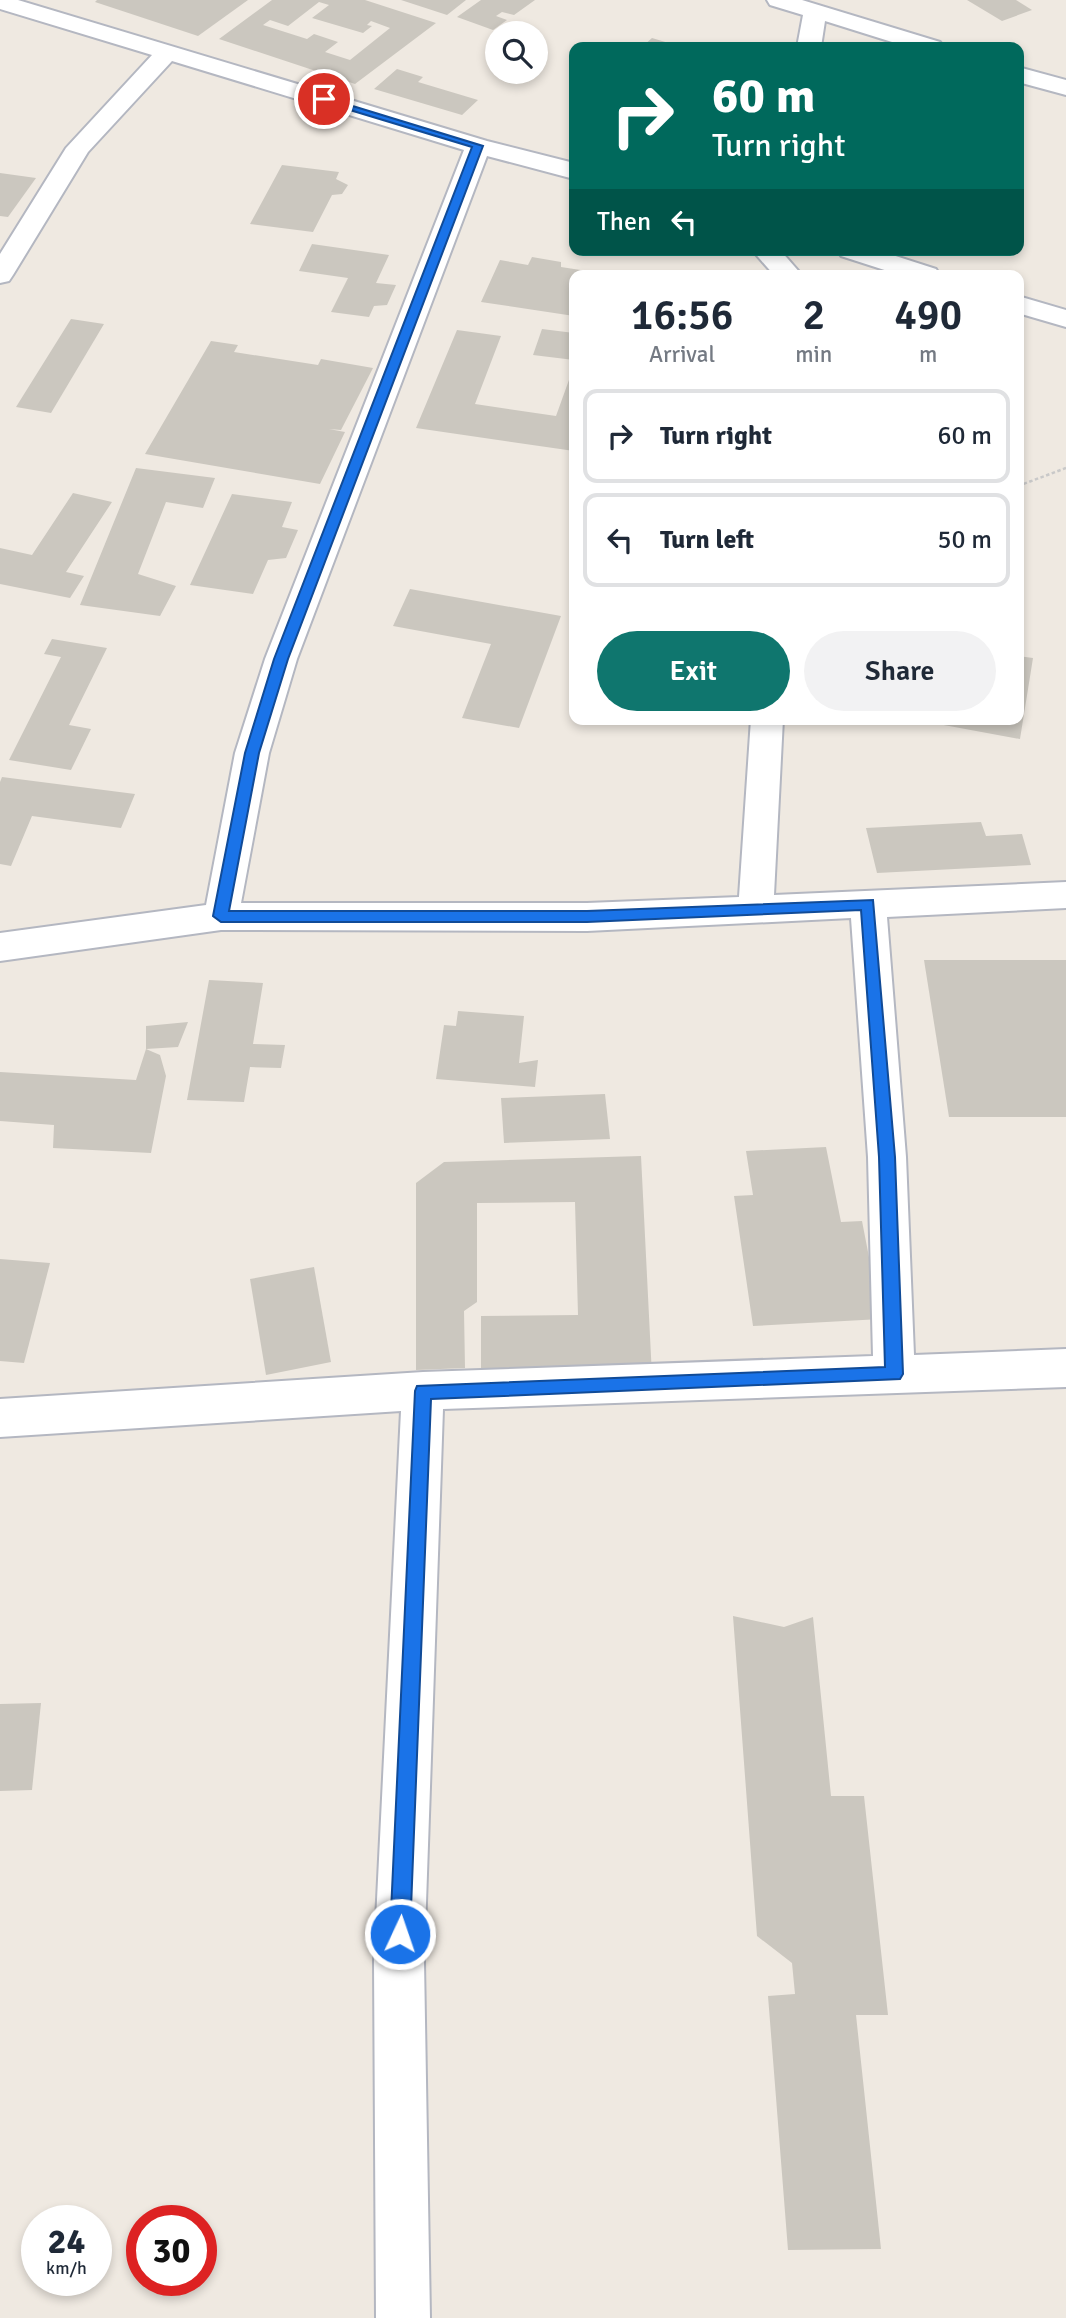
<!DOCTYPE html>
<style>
:root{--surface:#fff;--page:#f2f2f3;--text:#1f2937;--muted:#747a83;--line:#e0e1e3;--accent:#0f766e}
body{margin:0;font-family:Signika,sans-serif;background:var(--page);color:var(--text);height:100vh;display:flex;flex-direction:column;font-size:26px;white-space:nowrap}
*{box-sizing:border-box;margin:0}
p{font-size:23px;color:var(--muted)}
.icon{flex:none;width:38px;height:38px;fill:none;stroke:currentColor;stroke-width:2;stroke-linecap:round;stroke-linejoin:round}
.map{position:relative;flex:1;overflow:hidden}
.side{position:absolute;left:569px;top:270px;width:455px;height:455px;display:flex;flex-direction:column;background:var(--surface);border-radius:14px;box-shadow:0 4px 10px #0003}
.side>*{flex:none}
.guide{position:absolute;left:569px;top:42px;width:455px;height:214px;border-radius:14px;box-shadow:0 4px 10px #0003;background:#00695c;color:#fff;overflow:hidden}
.buttons{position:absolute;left:485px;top:21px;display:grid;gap:14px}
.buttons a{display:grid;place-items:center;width:63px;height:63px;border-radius:50%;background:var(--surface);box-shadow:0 4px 10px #0003;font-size:35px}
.speed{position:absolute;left:21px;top:2205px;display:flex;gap:14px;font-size:35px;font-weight:700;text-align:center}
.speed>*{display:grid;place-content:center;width:91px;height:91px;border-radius:50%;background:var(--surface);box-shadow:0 4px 10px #0003;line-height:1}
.speed small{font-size:18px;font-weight:400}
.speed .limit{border:10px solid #d22;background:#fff;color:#111}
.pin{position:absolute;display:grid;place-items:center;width:60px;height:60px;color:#fff;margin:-30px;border:4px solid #fff;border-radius:50%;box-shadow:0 2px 7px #0007}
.me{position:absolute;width:77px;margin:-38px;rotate:3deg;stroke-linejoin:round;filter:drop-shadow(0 0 5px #0008)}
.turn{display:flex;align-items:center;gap:24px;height:147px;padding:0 28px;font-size:32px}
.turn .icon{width:91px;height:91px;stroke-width:2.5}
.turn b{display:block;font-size:49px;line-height:60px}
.then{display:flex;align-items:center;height:66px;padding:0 28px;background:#0003;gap:14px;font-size:26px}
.eta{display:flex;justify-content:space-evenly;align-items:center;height:119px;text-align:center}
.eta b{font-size:42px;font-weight:600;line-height:49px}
.action{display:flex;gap:14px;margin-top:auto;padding:14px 28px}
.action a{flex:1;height:80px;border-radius:42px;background:var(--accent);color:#fff;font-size:28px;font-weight:600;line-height:80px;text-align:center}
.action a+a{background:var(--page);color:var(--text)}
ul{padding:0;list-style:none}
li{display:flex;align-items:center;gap:21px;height:94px;margin:0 14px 10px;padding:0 14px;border:4px solid var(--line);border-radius:14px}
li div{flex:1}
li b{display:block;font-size:26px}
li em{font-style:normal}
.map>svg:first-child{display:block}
</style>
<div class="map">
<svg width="1066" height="2318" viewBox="0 0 1066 2318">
<rect width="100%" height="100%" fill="#efe9e1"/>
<g fill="#cbc7bf" fill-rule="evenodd">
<polygon points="97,0 248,0 198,36 95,2"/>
<path d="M 272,0 L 365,0 L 436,23 L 355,84 L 219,39 ZM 319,2 L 329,5 L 312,18 L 363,33 L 372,26 L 367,25 L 371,21 L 390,28 L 350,60 L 325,52 L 338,42 L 314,34 L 307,39 L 263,25 L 270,20 L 288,26 Z"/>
<polygon points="401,0 466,0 447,15"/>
<polygon points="481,0 535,0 514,15 502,12 496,16 507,20 493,30 457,17"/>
<polygon points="967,0 1016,0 1032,10 1002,21"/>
<polygon points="652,38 682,47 642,47"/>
<polygon points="397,69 423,77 418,82 478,100 462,115 374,89"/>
<polygon points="282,165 339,172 336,179 348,185 342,194 332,195 313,232 250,224"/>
<polygon points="0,173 36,178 8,217 0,216"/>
<polygon points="312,244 389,255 376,283 396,285 387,305 374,306 369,317 331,312 348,278 299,271"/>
<polygon points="532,257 561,262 561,267 613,275 574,275 574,316 481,302 500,260 528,265"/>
<polygon points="71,319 104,324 51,413 16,407"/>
<polygon points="542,329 574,333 574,360 533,355"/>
<polygon points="457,330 501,336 475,404 556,416 574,366 574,451 416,428"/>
<polygon points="211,341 238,345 234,352 318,365 321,359 373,368 341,430 329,429 345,432 320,484 145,454"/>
<polygon points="136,468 215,478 203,508 166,502 138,574 176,586 160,616 80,605"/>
<polygon points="73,493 112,502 66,572 84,576 70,598 0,584 0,548 32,555"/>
<polygon points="232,494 292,502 282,527 298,530 286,558 268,560 253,594 190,585"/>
<polygon points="410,589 561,616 519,728 462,718 491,644 393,626"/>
<polygon points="52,639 107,648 69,725 91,729 71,770 9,760 61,657 44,654"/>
<polygon points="1018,656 1033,658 1020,739 922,721 1018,719"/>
<polygon points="2,777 135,794 121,828 32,816 11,866 0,864 0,782"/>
<polygon points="981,822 986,836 1022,834 1031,865 877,873 866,828"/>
<polygon points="924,960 1066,960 1066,1117 949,1117"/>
<polygon points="209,980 263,983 253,1044 285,1045 281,1068 250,1067 244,1102 187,1100"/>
<polygon points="458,1011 524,1016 519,1063 538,1060 535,1087 436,1079 444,1025 456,1026"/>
<polygon points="188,1022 178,1047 146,1049 160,1055 166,1076 151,1153 53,1148 54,1125 0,1121 0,1072 136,1080 146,1049 146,1026"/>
<polygon points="605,1094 610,1139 504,1143 501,1098"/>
<polygon points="826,1147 841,1222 862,1221 881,1319 753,1326 734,1196 753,1195 746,1151"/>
<polygon points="641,1156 652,1376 481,1376 481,1316 578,1315 575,1202 477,1203 477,1302 464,1311 465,1368 416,1370 416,1183 444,1162"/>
<polygon points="0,1259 50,1263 24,1363 0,1361"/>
<polygon points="314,1267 331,1362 266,1375 250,1279"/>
<polygon points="733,1616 784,1627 813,1617 831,1796 864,1796 888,2015 856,2015 881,2249 788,2250 768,1996 795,1994 792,1963 757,1936"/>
<polygon points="41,1703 32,1790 0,1791 0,1704"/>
</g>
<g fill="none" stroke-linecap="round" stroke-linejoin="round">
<g stroke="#b4b7c1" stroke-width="4">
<g id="minor">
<polygon points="0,0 18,0 487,141 574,163 574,179 487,156 297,659 269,753 241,903 587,903 739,897 751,719 783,719 774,895 1066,882 1066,908 887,917 906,1157 914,1355 1066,1349 1066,1387 443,1409 424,1961 430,2318 376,2318 374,1961 401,1411 0,1437 0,1399 423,1372 873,1356 868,1157 851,918 587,931 221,930 0,961 0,933 206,905 235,753 265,659 464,150 172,61 88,152 13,275 9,281 0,283 0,254 66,148 152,55 0,9"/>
<polygon points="767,0 802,0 940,42 944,47 908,47 825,21 821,47 797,47 803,15 770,5"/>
<polygon points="1018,67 1066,80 1066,95 1018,82"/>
<polygon points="752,250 780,250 802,275 774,275"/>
<polygon points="837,250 877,250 936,269 940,275 900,275 841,256"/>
<polygon points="1018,296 1066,310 1066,327 1018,313"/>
</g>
</g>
<polyline stroke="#c9c9c9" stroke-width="2.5" stroke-dasharray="3.5 2.5" stroke-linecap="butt" points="1018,486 1066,468"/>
<use href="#minor" fill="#fff" fill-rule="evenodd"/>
</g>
<polygon fill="#1a73e8" stroke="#114b97" stroke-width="2" points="320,96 483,146 288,659 259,753 229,911 587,911 873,900 895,1157 903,1374 900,1379 431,1399 410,1934 407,1941 400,1944 393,1941 390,1934 415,1391 417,1386 885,1367 879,1157 861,910 587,922 221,922 213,916 245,753 274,659 472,147 320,101"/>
</svg>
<div class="buttons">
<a><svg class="icon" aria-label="search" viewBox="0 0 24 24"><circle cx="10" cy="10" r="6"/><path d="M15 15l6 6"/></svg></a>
</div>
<div class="speed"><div>24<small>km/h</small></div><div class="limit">30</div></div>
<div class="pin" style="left:324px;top:99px;background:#d93025"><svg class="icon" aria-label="arrive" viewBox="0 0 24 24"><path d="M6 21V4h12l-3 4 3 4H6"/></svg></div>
<svg class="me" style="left:400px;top:1934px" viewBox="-20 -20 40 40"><circle r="17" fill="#1a73e8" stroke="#fff" stroke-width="3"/><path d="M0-11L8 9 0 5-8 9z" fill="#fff"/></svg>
<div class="guide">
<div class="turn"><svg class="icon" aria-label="right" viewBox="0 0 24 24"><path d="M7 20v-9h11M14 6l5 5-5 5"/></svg><div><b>60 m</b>Turn right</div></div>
<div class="then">Then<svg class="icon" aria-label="left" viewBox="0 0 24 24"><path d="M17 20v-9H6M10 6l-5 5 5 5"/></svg></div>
</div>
<section class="side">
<div class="eta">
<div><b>16:56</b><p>Arrival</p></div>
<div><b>2</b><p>min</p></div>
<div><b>490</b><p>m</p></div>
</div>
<ul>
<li><svg class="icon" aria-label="right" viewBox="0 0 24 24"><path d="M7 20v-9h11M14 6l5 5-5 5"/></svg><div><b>Turn right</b></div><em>60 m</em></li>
<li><svg class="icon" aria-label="left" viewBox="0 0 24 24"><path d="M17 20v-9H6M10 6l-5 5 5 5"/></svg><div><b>Turn left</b></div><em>50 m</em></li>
</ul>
<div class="action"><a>Exit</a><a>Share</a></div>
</section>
</div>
